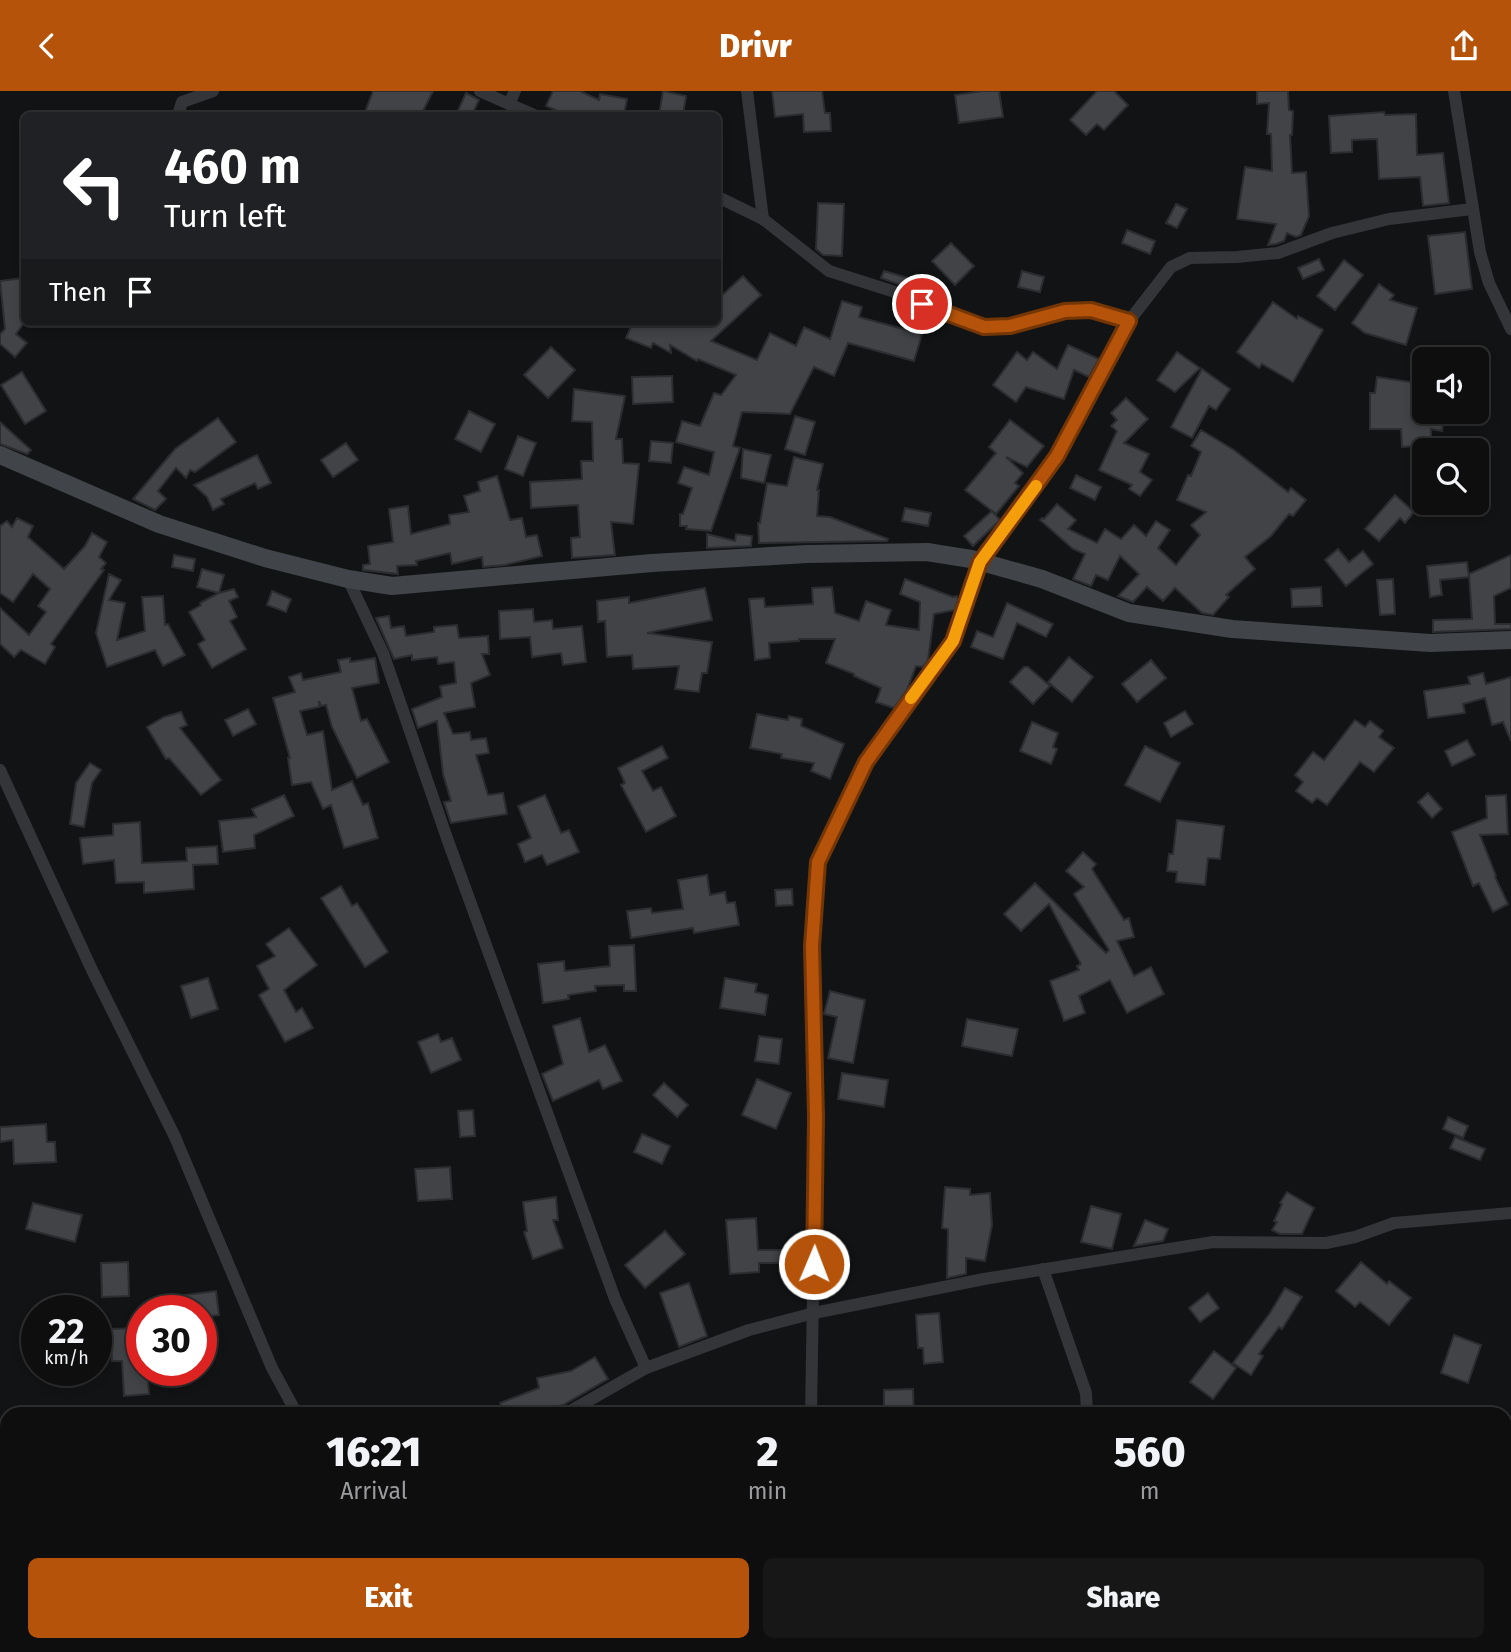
<!DOCTYPE html>
<style>
:root{--surface:#0e0e0f;--page:#171718;--text:#f1f3f6;--muted:#9b9c9e;--line:#2e2e2f;--accent:#b45309}
body{margin:0;font-family:"Fira Sans",sans-serif;background:var(--page);color:var(--text);height:100vh;display:flex;flex-direction:column;font-size:26px;white-space:nowrap}
*{box-sizing:border-box;margin:0}
p{font-size:23px;color:var(--muted)}
.icon{flex:none;width:38px;height:38px;fill:none;stroke:currentColor;stroke-width:2;stroke-linecap:round;stroke-linejoin:round}
.map{position:relative;flex:1;overflow:hidden}
.details{position:absolute;left:0px;top:1316px;width:1512px;height:245px;display:flex;flex-direction:column;background:var(--surface);border-radius:21px 21px 0 0;box-shadow:0 4px 10px #0003,0 0 0 2px var(--line)}
.details>*{flex:none}
.hud{position:absolute;left:21px;top:21px;width:700px;height:214px;border-radius:10px;box-shadow:0 4px 10px #0003,0 0 0 2px var(--line);background:#202124;color:#fff;overflow:hidden}
.buttons{position:absolute;left:1412px;top:256px;display:grid;gap:14px}
.buttons a{display:grid;place-items:center;width:77px;height:77px;border-radius:10px;background:var(--surface);box-shadow:0 4px 10px #0003,0 0 0 2px var(--line);font-size:35px}
.speed{position:absolute;left:21px;top:1204px;display:flex;gap:14px;font-size:35px;font-weight:700;text-align:center}
.speed>*{display:grid;place-content:center;width:91px;height:91px;border-radius:50%;background:var(--surface);box-shadow:0 4px 10px #0003,0 0 0 2px var(--line);line-height:1}
.speed small{font-size:18px;font-weight:400}
.speed .limit{border:10px solid #d22;background:#fff;color:#111}
.pin{position:absolute;display:grid;place-items:center;width:60px;height:60px;color:#fff;margin:-30px;border:4px solid #fff;border-radius:50%;box-shadow:0 2px 7px #0007}
.me{position:absolute;width:77px;margin:-38px;rotate:1deg;stroke-linejoin:round;filter:drop-shadow(0 0 5px #0008)}
.turn{display:flex;align-items:center;gap:24px;height:147px;padding:0 28px;font-size:32px}
.turn .icon{width:91px;height:91px;stroke-width:2.5}
.turn b{display:block;font-size:49px;line-height:60px}
.then{display:flex;align-items:center;height:66px;padding:0 28px;background:#0003;gap:14px;font-size:26px}
.eta{display:flex;justify-content:space-evenly;align-items:center;height:119px;text-align:center}
.eta b{font-size:42px;font-weight:800;line-height:49px}
.cta{display:flex;gap:14px;margin-top:auto;padding:14px 28px}
.cta a{flex:1;height:80px;border-radius:10px;background:var(--accent);color:#fff;font-size:28px;font-weight:800;line-height:80px;text-align:center}
.cta a+a{background:var(--page);color:var(--text)}
header{display:flex;justify-content:space-between;align-items:center;height:91px;padding:0 28px;background:var(--accent);color:#fff;font-size:32px;font-weight:800}
.map>svg:first-child{display:block}
</style>
<header><svg class="icon" aria-label="back" viewBox="0 0 24 24"><path d="M15 5l-7 7 7 7"/></svg>Drivr<svg class="icon" aria-label="share" viewBox="0 0 24 24"><path d="M12 15V3M7 8l5-5 5 5M5 13v7h14v-7"/></svg></header>
<div class="map">
<svg width="1511" height="1561" viewBox="0 0 1511 1561">
<rect width="100%" height="100%" fill="#121314"/>
<g fill="#414347" stroke="#2c2d30" stroke-width="2">
<polygon points="373,0 433,0 421,24 364,24"/>
<polygon points="553,0 580,0 599,9 600,3 627,8 624,24 567,24 546,15"/>
<polygon points="663,0 686,5 683,24 659,24"/>
<polygon points="772,0 822,0 825,22 830,22 831,40 804,41 803,23 775,26"/>
<polygon points="982,0 999,0 1003,26 959,32 955,4"/>
<polygon points="1097,0 1114,0 1128,14 1104,39 1097,33 1086,44 1070,29"/>
<polygon points="1257,0 1288,0 1289,19 1293,20 1292,44 1290,44 1292,82 1306,81 1309,125 1301,144 1296,146 1287,142 1284,150 1276,153 1268,154 1276,133 1237,128 1245,76 1272,80 1271,43 1267,43 1269,12 1257,13"/>
<polygon points="466,2 479,9 472,24 456,24"/>
<polygon points="1384,21 1385,24 1416,23 1417,64 1443,62 1449,112 1423,115 1420,86 1379,88 1377,48 1352,49 1352,61 1331,62 1329,25"/>
<polygon points="818,112 844,113 842,165 823,164 816,158"/>
<polygon points="1176,113 1187,118 1177,137 1166,132"/>
<polygon points="1127,139 1155,150 1150,163 1122,152"/>
<polygon points="1465,141 1472,198 1435,203 1428,145"/>
<polygon points="951,152 974,175 955,194 932,170"/>
<polygon points="1319,168 1324,179 1303,188 1298,177"/>
<polygon points="1344,169 1363,184 1335,219 1317,205"/>
<polygon points="884,180 915,189 912,198 881,187"/>
<polygon points="1022,180 1044,186 1040,201 1018,196"/>
<polygon points="743,185 761,204 711,250 757,269 770,242 796,255 804,236 830,248 842,210 862,216 859,226 922,243 914,270 848,252 834,285 814,276 790,323 742,321 733,355 740,357 711,440 686,438 687,435 680,435 680,423 683,423 692,397 678,392 684,376 709,384 714,361 676,351 682,330 700,335 714,302 721,304 736,284 698,268 697,270 670,254 671,262 653,252 651,257 626,247 633,231 718,231 718,208"/>
<polygon points="24,187 24,232 16,243 27,252 15,266 0,253 0,243 5,238 0,190"/>
<polygon points="1379,193 1394,204 1390,209 1417,217 1406,254 1365,242 1352,232"/>
<polygon points="1273,211 1297,228 1298,225 1323,239 1293,291 1262,273 1259,277 1237,261"/>
<polygon points="1068,254 1099,268 1089,286 1074,279 1064,308 1026,296 1016,311 993,294 1017,261 1027,269 1033,261 1057,278"/>
<polygon points="551,256 575,279 548,307 524,284"/>
<polygon points="1177,261 1200,277 1175,301 1157,289"/>
<polygon points="1202,278 1230,298 1216,319 1209,315 1192,347 1171,336"/>
<polygon points="22,281 46,320 25,333 1,294"/>
<polygon points="672,285 673,311 633,313 632,286"/>
<polygon points="1377,286 1424,293 1424,320 1445,320 1442,340 1431,338 1431,354 1402,356 1401,338 1370,338 1370,302 1375,302"/>
<polygon points="574,298 625,305 616,348 622,348 623,372 639,373 633,433 611,431 615,464 572,467 571,447 580,446 578,414 531,417 530,391 582,388 581,370 593,370 592,331 572,330"/>
<polygon points="1126,307 1148,328 1124,352 1149,363 1140,381 1152,389 1140,405 1129,398 1132,394 1099,379 1117,340 1111,335 1117,329 1111,322"/>
<polygon points="469,320 495,333 481,361 455,348"/>
<polygon points="795,325 815,331 805,364 785,358"/>
<polygon points="218,327 236,351 195,381 190,379 186,387 176,377 158,400 166,408 155,419 133,408 175,358"/>
<polygon points="1010,329 1044,355 1027,376 1006,366 1023,382 1015,392 1019,395 996,423 965,399 996,362 989,356"/>
<polygon points="0,331 31,359 27,363 0,353"/>
<polygon points="1201,339 1234,359 1288,401 1291,397 1306,409 1293,425 1289,423 1271,445 1245,466 1255,478 1226,504 1229,506 1213,524 1202,522 1175,497 1163,510 1147,496 1133,511 1118,505 1139,483 1120,465 1108,489 1096,484 1091,495 1073,488 1085,463 1073,458 1040,429 1042,427 1044,428 1057,413 1076,429 1068,438 1097,452 1105,438 1121,448 1134,434 1146,445 1156,430 1170,439 1158,457 1176,474 1200,444 1191,434 1206,421 1177,409 1188,384 1191,385 1201,361 1191,355"/>
<polygon points="518,345 536,352 523,385 505,378"/>
<polygon points="651,350 673,352 671,372 649,370"/>
<polygon points="346,352 358,369 333,386 321,369"/>
<polygon points="743,358 771,364 764,392 741,387"/>
<polygon points="257,364 271,392 258,398 255,392 221,408 224,413 213,419 207,406 194,394"/>
<polygon points="794,366 823,373 817,399 819,399 817,425 830,426 888,448 887,450 759,452 758,432 760,432 767,392 787,395"/>
<polygon points="1076,384 1101,396 1095,409 1070,397"/>
<polygon points="497,385 510,429 522,427 526,446 537,444 542,465 505,474 483,476 482,466 452,473 450,462 416,470 417,474 397,475 398,483 363,479 363,474 370,473 368,455 393,451 389,418 408,415 411,443 450,433 449,424 469,421 464,405 480,400 478,391"/>
<polygon points="1395,404 1414,421 1405,432 1400,427 1379,450 1365,438"/>
<polygon points="905,417 931,422 928,435 902,430"/>
<polygon points="992,420 1000,429 973,455 964,445"/>
<polygon points="17,427 33,435 28,446 64,478 85,455 92,442 107,451 99,466 106,472 101,478 104,479 51,553 55,556 45,573 21,559 14,566 0,553 0,517 29,544 46,521 38,515 50,498 33,483 13,511 0,502 0,435 7,430 12,436"/>
<polygon points="707,443 735,450 736,443 752,445 751,455 707,457"/>
<polygon points="1338,458 1349,471 1363,460 1373,473 1346,495 1325,469"/>
<polygon points="174,464 195,468 193,480 172,476"/>
<polygon points="1511,464 1511,497 1494,505 1495,533 1511,533 1511,538 1433,541 1433,529 1472,528 1469,483"/>
<polygon points="1467,471 1469,486 1440,489 1442,504 1430,506 1427,475"/>
<polygon points="202,478 224,484 219,502 234,498 238,506 229,510 237,526 230,530 246,558 212,577 198,553 205,549 189,521 201,514 200,512 219,502 197,496"/>
<polygon points="109,483 121,489 109,509 125,512 117,549 145,540 142,506 163,505 165,534 168,533 185,564 163,575 155,559 107,576 96,542"/>
<polygon points="905,488 953,506 957,505 958,508 955,519 934,523 928,570 923,576 916,575 907,599 894,617 876,611 881,597 854,585 854,583 826,572 835,548 799,548 799,550 769,552 770,567 755,569 749,508 764,507 765,516 813,513 812,497 832,496 835,522 859,530 866,510 891,519 886,534 919,539 920,511 900,503"/>
<polygon points="1393,488 1395,523 1380,524 1377,489"/>
<polygon points="1321,496 1322,515 1292,516 1291,498"/>
<polygon points="705,497 712,529 647,542 712,551 707,582 702,582 699,601 675,598 679,575 633,578 632,564 607,566 605,530 598,531 597,510 629,506 629,512"/>
<polygon points="272,500 291,508 286,521 267,514"/>
<polygon points="1007,512 1053,533 1046,546 1017,532 1003,568 971,556 977,540 993,546"/>
<polygon points="533,518 534,531 552,529 553,538 582,535 586,571 563,574 561,562 532,566 530,546 500,548 499,520"/>
<polygon points="389,525 391,537 404,535 406,545 434,541 434,536 457,534 459,547 488,545 489,563 482,563 490,584 471,592 475,616 444,622 453,643 470,641 471,649 486,647 489,662 476,664 488,704 503,702 507,723 451,732 444,711 451,710 443,683 437,630 418,637 412,618 442,606 440,595 456,592 454,571 438,573 437,566 412,569 412,564 394,568 376,527"/>
<polygon points="1069,566 1093,586 1072,611 1048,591"/>
<polygon points="350,567 350,571 375,567 379,592 352,597 361,630 367,628 389,671 357,687 332,636 326,614 321,615 319,610 319,616 300,620 307,644 323,640 332,699 352,690 363,714 368,712 378,747 344,757 331,714 323,718 311,691 292,694 288,667 290,667 273,607 295,601 289,586 301,582 303,589 341,581 338,569"/>
<polygon points="1151,569 1166,587 1137,611 1122,593"/>
<polygon points="1024,576 1028,576 1050,595 1033,613 1010,591"/>
<polygon points="1483,582 1486,593 1511,586 1511,650 1503,631 1492,634 1485,607 1463,613 1465,622 1428,627 1424,600 1470,593 1468,586"/>
<polygon points="248,618 256,633 233,645 225,629"/>
<polygon points="1185,620 1193,633 1171,646 1164,632"/>
<polygon points="181,621 187,634 180,637 221,689 201,704 169,667 166,668 147,636 164,626"/>
<polygon points="757,623 788,629 789,625 802,628 801,635 844,653 830,688 811,680 814,672 781,667 782,663 750,657"/>
<polygon points="1355,629 1365,636 1370,630 1383,640 1379,646 1394,657 1374,681 1360,671 1327,714 1317,707 1312,712 1296,700 1303,691 1295,684 1313,661 1324,669"/>
<polygon points="1032,631 1058,642 1053,656 1057,658 1051,673 1020,660"/>
<polygon points="1467,649 1475,664 1452,675 1445,660"/>
<polygon points="662,655 668,667 642,680 653,700 661,696 676,725 646,741 621,694 625,692 618,677"/>
<polygon points="1145,655 1180,672 1160,711 1125,694"/>
<polygon points="90,672 101,679 92,692 84,736 70,733 76,692"/>
<polygon points="1428,702 1442,718 1432,727 1418,711"/>
<polygon points="284,704 294,725 254,744 255,757 223,761 219,730 256,726 252,718"/>
<polygon points="545,704 561,742 569,739 579,761 547,774 542,764 525,771 518,753 531,747 518,715"/>
<polygon points="1506,704 1508,743 1480,744 1496,785 1495,786 1508,813 1493,821 1479,792 1473,795 1452,741 1487,727 1486,705"/>
<polygon points="1177,729 1224,735 1220,768 1208,767 1205,794 1176,791 1177,781 1167,780 1169,763 1173,763"/>
<polygon points="140,731 142,772 187,770 186,757 217,755 218,773 193,774 194,798 144,802 144,791 116,792 114,769 83,773 80,747 113,744 113,733"/>
<polygon points="1083,761 1096,773 1092,778 1124,829 1129,827 1134,846 1117,850 1134,885 1151,876 1164,903 1127,922 1110,889 1079,905 1085,922 1064,930 1050,890 1079,879 1077,875 1081,873 1049,813 1021,840 1004,823 1035,792 1106,862 1109,859 1074,803 1084,796 1066,780"/>
<polygon points="707,784 710,804 725,801 727,812 735,811 739,834 694,842 693,837 631,847 627,820 651,817 652,822 683,818 678,789"/>
<polygon points="341,795 352,815 357,812 388,861 365,876 321,807"/>
<polygon points="792,798 793,814 776,815 775,799"/>
<polygon points="289,837 317,874 284,899 296,921 302,917 313,937 285,951 259,904 269,898 257,875 275,865 266,853"/>
<polygon points="634,854 636,900 624,900 624,894 595,895 596,900 568,904 569,908 543,912 538,873 564,870 565,880 610,875 609,855"/>
<polygon points="208,887 218,918 191,927 181,895"/>
<polygon points="725,887 757,893 755,901 768,904 765,924 720,917"/>
<polygon points="830,900 865,909 853,972 828,967 837,926 824,923"/>
<polygon points="580,927 589,961 605,954 622,990 603,998 599,989 553,1010 542,983 563,973 553,935"/>
<polygon points="967,928 1018,938 1012,965 962,955"/>
<polygon points="438,943 441,951 452,947 461,969 431,982 418,951"/>
<polygon points="759,945 782,948 779,973 755,970"/>
<polygon points="842,982 888,989 884,1016 838,1008"/>
<polygon points="757,988 791,1002 776,1038 742,1024"/>
<polygon points="664,992 688,1014 677,1026 653,1004"/>
<polygon points="473,1019 475,1045 460,1046 458,1020"/>
<polygon points="1448,1026 1468,1035 1463,1047 1443,1038"/>
<polygon points="46,1033 47,1051 55,1051 56,1071 14,1073 13,1049 0,1051 0,1036"/>
<polygon points="642,1043 670,1055 662,1073 634,1061"/>
<polygon points="1455,1046 1485,1058 1480,1069 1450,1057"/>
<polygon points="450,1076 452,1108 418,1110 415,1078"/>
<polygon points="945,1096 970,1098 970,1104 990,1102 992,1134 985,1170 966,1167 966,1183 947,1187 948,1138 942,1137"/>
<polygon points="1287,1101 1314,1117 1302,1143 1280,1143 1272,1139 1277,1131 1274,1130 1282,1113 1280,1112"/>
<polygon points="556,1106 558,1129 553,1129 563,1157 533,1168 524,1141 527,1140 523,1111"/>
<polygon points="33,1112 82,1124 75,1151 26,1138"/>
<polygon points="1091,1115 1121,1123 1112,1158 1081,1151"/>
<polygon points="756,1127 758,1159 784,1159 784,1172 759,1172 759,1181 730,1183 726,1129"/>
<polygon points="1145,1129 1168,1138 1163,1150 1134,1155"/>
<polygon points="665,1140 685,1163 645,1197 625,1174"/>
<polygon points="128,1171 129,1205 102,1206 101,1172"/>
<polygon points="1361,1171 1387,1193 1389,1190 1411,1207 1389,1234 1360,1211 1355,1216 1336,1200"/>
<polygon points="689,1192 707,1245 679,1256 660,1202"/>
<polygon points="1285,1197 1302,1206 1282,1238 1279,1236 1259,1263 1263,1265 1251,1284 1233,1272 1270,1222"/>
<polygon points="216,1200 219,1224 201,1226 201,1220 171,1220 169,1206"/>
<polygon points="1208,1202 1219,1217 1200,1231 1189,1217"/>
<polygon points="939,1222 943,1271 924,1273 923,1257 918,1257 916,1224"/>
<polygon points="138,1237 141,1275 142,1279 147,1279 149,1303 124,1305 122,1270 112,1270 110,1238"/>
<polygon points="1454,1244 1481,1254 1468,1292 1441,1282"/>
<polygon points="1214,1260 1236,1277 1213,1308 1190,1291"/>
<polygon points="595,1266 608,1288 563,1314 534,1320 535,1323 505,1323 500,1312 539,1297 537,1287 571,1280"/>
<polygon points="913,1298 914,1323 884,1323 884,1299"/>
</g>
<g fill="none" stroke-linecap="round" stroke-linejoin="round">
<g stroke="#333539" stroke-width="12">
<polyline points="480,0 534,24"/>
<polyline points="747,0 763,128"/>
<polyline points="1454,0 1480,161 1489,192 1511,238"/>
<polyline points="509,13 515,0"/>
<polyline points="178,24 182,11 213,0"/>
<polyline points="718,106 763,128 829,180 898,202 984,236 1010,235 1065,220 1091,219 1129,230"/>
<polyline points="348,488 383,562 448,750 615,1208 646,1277"/>
<polyline points="0,679 92,879 175,1046 272,1277 297,1323"/>
<polyline points="1043,1178 1086,1302 1087,1323"/>
<polyline points="565,1323 646,1277 749,1239 814,1222 984,1188 1213,1151 1326,1152 1355,1146 1394,1132 1511,1122"/>
<polyline points="811,1323 816,1026 812,855 818,771 866,671 953,550 980,471 1057,365 1129,230 1171,176 1190,167 1237,166 1278,162 1332,142 1389,128 1472,118"/>
<polyline points="0,1352 7,1356"/>
<polyline points="400,1554 403,1561"/>
<polyline points="805,1554 805,1561"/>
<polyline points="1246,1554 1264,1561"/>
<polyline points="0,1559 7,1543"/>
</g>
<polyline stroke="#414449" stroke-width="18" points="0,364 159,433 265,467 348,488 392,495 652,472 807,463 927,461 971,468 1042,488 1129,522 1232,538 1430,552 1511,549"/>
</g>
<g fill="none" stroke-linecap="round" stroke-linejoin="round">
<g stroke="#753606" stroke-width="18">
<polyline id="route" points="814,1173 816,1026 812,855 818,771 866,671 953,550 980,471 1057,365 1129,230 1091,219 1065,220 1010,235 984,236 922,213"/>
</g>
<use href="#route" stroke="#b45309" stroke-width="12"/>
<polyline stroke="#f59e0b" stroke-width="12" points="911,607 953,550 980,471 1036,395"/>
</g>
</svg>
<div class="buttons">
<a><svg class="icon" aria-label="sound" viewBox="0 0 24 24"><path d="M4 9h4l5-4v14l-5-4H4zM17 9q2 3 0 6"/></svg></a>
<a><svg class="icon" aria-label="search" viewBox="0 0 24 24"><circle cx="10" cy="10" r="6"/><path d="M15 15l6 6"/></svg></a>
</div>
<div class="speed"><div>22<small>km/h</small></div><div class="limit">30</div></div>
<div class="pin" style="left:922px;top:213px;background:#d93025"><svg class="icon" aria-label="arrive" viewBox="0 0 24 24"><path d="M6 21V4h12l-3 4 3 4H6"/></svg></div>
<svg class="me" style="left:814px;top:1173px" viewBox="-20 -20 40 40"><circle r="17" fill="#b45309" stroke="#fff" stroke-width="3"/><path d="M0-11L8 9 0 5-8 9z" fill="#fff"/></svg>
<div class="hud">
<div class="turn"><svg class="icon" aria-label="left" viewBox="0 0 24 24"><path d="M17 20v-9H6M10 6l-5 5 5 5"/></svg><div><b>460 m</b>Turn left</div></div>
<div class="then">Then<svg class="icon" aria-label="arrive" viewBox="0 0 24 24"><path d="M6 21V4h12l-3 4 3 4H6"/></svg></div>
</div>
<section class="details">
<div class="eta">
<div><b>16:21</b><p>Arrival</p></div>
<div><b>2</b><p>min</p></div>
<div><b>560</b><p>m</p></div>
</div>
<div class="cta"><a>Exit</a><a>Share</a></div>
</section>
</div>
